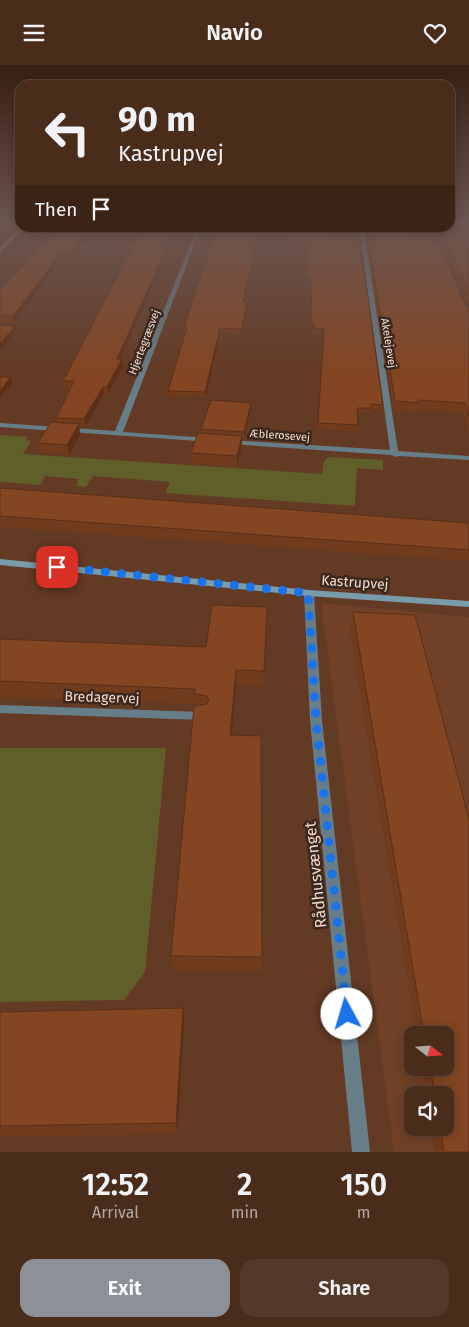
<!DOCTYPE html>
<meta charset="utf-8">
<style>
:root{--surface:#4a2c1b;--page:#543828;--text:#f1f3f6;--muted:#b2a7a3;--line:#61483a;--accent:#8c9099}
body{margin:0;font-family:"Fira Sans",sans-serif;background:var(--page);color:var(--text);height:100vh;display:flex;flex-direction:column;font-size:19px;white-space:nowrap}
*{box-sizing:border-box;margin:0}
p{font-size:16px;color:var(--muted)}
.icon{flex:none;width:28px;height:28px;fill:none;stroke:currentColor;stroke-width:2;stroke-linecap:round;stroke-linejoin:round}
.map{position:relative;height:1087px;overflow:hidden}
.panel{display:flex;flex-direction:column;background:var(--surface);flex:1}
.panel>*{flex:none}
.guide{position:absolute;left:15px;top:15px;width:440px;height:152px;border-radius:15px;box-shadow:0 2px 12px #0003,0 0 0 1px var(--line);background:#4a2c1b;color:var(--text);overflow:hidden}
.needle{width:32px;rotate:107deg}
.buttons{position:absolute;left:404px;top:961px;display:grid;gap:10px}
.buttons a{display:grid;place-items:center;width:50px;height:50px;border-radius:10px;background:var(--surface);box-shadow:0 2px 12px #0003,0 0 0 1px var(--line);font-size:25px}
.pin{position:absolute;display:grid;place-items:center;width:42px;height:42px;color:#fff;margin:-21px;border-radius:10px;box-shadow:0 2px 8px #0006}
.me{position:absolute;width:55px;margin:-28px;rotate:354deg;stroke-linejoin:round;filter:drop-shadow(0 0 4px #0008)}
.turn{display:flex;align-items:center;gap:18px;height:105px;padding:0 20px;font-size:22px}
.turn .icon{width:65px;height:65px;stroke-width:2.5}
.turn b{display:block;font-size:35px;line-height:42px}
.then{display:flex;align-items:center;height:48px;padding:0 20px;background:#0003;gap:10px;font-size:19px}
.eta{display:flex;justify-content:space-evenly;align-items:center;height:85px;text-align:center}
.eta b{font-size:30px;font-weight:600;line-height:35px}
.primary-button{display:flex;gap:10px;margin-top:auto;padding:10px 20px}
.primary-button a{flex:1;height:58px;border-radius:15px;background:var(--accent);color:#fff;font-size:20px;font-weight:600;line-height:58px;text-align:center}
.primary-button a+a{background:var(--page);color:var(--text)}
header{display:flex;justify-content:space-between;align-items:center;height:65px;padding:0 20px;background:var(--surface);font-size:22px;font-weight:600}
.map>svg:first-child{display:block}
</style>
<header><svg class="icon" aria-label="menu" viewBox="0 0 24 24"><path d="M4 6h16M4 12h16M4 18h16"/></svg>Navio<svg class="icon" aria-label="heart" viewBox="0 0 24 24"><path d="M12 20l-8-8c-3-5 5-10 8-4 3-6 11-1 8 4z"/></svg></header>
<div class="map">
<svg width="469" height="1087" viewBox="0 0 469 1087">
<rect width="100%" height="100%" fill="#633a24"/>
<path fill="#704127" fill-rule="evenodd" d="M 321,538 L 469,552 L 469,1087 L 394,1087 ZM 412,970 L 445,970 L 445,1002 L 412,1002 ZM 412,1030 L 445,1030 L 445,1062 L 412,1062 Z"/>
<g fill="#615f29">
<polygon points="0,370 28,372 26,375 31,376 23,389 322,409 324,396 329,392 383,395 383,405 357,403 355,441 165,428 170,417 93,411 86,422 76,421 79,414 45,411 40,420 0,417"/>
<polygon points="0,683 166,683 145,907 124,935 0,937"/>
</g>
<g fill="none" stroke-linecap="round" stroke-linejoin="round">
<g fill="#677d88" fill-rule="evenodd">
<polygon points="161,162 202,162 230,165 228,166 200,165 123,367 208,373 211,373 211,377 0,362 0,358 115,366 196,165"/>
<polygon points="343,169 362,169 380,171 365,172 398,386 469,391 469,395 398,391 395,392 391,390 230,379 226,377 230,375 390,385 360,172 345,171"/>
<polygon points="423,172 469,173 469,175 425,174"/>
<polygon points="309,525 314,528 322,655 370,1087 352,1087 310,655 304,528"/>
<polygon points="0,640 202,647 206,648 208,651 206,654 202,655 0,648"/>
</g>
<g fill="#789cac" fill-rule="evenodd">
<polygon points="20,162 24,162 0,187 0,183"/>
<polygon points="0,494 309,525 469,536 469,542 309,531 0,500"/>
</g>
</g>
<g fill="#713b1d">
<polygon points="469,158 469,238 442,176 443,170 439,169 435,162 450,162"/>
<polygon points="58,162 177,165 120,294 122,294 123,301 108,329 104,329 85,362 79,362 80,370 69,390 40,388 38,378 56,358 56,353 70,323 64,323 63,316 137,174 87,173 72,194 62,194 14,257 0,257 0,225"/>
<polygon points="268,162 432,162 431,168 466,241 469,243 469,368 463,348 417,345 417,348 394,346 366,173 367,166"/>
<polygon points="216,164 359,169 383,340 383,345 371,344 371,349 358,348 358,366 317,364 324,269 314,268 314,264 310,264 311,219 307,219 307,180 257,178 244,237 247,241 242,268 220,268 206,332 168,331 168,326 185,267 184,267 184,262"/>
<polygon points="251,343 244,373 242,373 242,381 237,402 191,399 191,388 201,368 201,364"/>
<polygon points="0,423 469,458 469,496 0,462"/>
<polygon points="267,542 264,622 236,620 231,670 262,892 262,906 173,906 171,891 195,639 0,632 0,574 206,582"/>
<polygon points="353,547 415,550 457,708 469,755 469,1087 435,1087 431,1062 445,1062 445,1030 425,1030 421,1002 445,1002 445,970 416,970 350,565"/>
<polygon points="0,947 184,957 178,1069 0,1072"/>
</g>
<g fill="#5c3018">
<polygon points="0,158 7,158 0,165"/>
<polygon points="176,162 177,162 177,165 117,301 117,294"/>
<polygon points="86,167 87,173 72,194 72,188"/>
<polygon points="257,174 257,178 243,241 243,237"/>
<polygon points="61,188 62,194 14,257 13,251"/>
<polygon points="247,237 247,241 242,268 242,264"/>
<polygon points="15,261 16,266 0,286 0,279"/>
<polygon points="220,263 220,268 206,332 205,327"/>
<polygon points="122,294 123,301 108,329 107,322"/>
<polygon points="11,312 12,318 0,333 0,326"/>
<polygon points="103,322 104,329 85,362 84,354"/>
<polygon points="251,338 251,343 244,373 244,367"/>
<polygon points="79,359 80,370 69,390 67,380"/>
<polygon points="242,371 242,381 237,402 237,391"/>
<polygon points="236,605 236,620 230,686 230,670"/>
<polygon points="183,943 184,957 178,1069 176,1058"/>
</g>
<g fill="#834522" stroke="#5c3018">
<polygon points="450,158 469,158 469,164 447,162 450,162"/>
<polygon points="58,162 176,162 117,294 122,294 107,322 103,322 84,354 56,353 74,316 63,316 139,169 86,167 72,188 61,188 13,251 0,250 0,225"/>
<polygon points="216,164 359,169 383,340 371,339 371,343 357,343 358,360 318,358 324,264 314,263 314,259 311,259 312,214 308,214 308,176 257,174 243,237 247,237 242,264 220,263 205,327 168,326 187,262 184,262"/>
<polygon points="367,166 435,169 466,241 469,243 469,351 465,338 418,335 418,338 395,336"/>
<polygon points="443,169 469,170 469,226"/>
<polygon points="0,260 15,261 0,279"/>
<polygon points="0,312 11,312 0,326"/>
<polygon points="211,335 251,338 244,367 201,364"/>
<polygon points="51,357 79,359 67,380 38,378"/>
<polygon points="198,368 242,371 237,391 191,388"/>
<polygon points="0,423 469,458 469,485 0,451"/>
<polygon points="212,540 267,542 264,606 236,605 230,670 261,671 262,892 171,891 194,641 207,639 209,634 207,631 195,629 195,624 0,616 0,574 206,582"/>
<polygon points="353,547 415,550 457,708 469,755 469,1087 444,1087 440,1062 445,1062 445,1030 435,1030 430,1002 445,1002 445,970 424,970"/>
<polygon points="183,943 176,1058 0,1061 0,947"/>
</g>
<linearGradient id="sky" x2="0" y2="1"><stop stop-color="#362014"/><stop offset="0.51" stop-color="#6b5550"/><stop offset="1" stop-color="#6b5550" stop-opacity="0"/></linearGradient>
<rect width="469" height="310" fill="url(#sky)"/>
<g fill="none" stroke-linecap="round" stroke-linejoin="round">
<polyline stroke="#1a73e8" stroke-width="9" stroke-dasharray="0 16.2" points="57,502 308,528 316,654 347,949"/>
</g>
<g text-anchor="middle" stroke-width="5" stroke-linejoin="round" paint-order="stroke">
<g font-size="11" fill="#f1d8cb" stroke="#3a271d">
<text transform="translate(144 277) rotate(-69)" y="4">Hjertegræsvej</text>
<text transform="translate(389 278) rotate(81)" y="4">Akelejevej</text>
<text transform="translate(280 370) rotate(4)" y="4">Æblerosevej</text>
</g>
<g font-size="14" fill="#f1d8cb" stroke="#3a271d">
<text transform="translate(355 517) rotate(4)" y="5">Kastrupvej</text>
<text transform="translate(102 632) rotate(2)" y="5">Bredagervej</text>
</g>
<g font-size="16" fill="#f1d8cb" stroke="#3a271d">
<text transform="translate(315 810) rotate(-96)" y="6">Rådhusvænget</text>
</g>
</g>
</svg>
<div class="buttons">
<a><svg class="needle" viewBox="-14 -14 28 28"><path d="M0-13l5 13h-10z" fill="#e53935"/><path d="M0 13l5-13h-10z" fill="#b2a7a3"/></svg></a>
<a><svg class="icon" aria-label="sound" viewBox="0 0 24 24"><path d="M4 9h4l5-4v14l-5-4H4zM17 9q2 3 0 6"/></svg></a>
</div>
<div class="pin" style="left:57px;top:502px;background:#d93025"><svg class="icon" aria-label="arrive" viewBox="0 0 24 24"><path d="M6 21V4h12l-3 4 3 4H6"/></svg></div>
<svg class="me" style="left:347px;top:949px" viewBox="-20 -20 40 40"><circle r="19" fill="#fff"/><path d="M0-13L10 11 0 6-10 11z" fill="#1a73e8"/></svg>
<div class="guide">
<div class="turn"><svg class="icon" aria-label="left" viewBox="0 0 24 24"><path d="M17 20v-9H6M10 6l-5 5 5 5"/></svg><div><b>90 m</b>Kastrupvej</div></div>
<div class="then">Then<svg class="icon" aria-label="arrive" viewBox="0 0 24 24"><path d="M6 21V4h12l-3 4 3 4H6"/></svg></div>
</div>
</div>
<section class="panel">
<div class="eta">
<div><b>12:52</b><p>Arrival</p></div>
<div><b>2</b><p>min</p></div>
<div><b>150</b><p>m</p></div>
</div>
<div class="primary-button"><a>Exit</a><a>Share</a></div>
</section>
